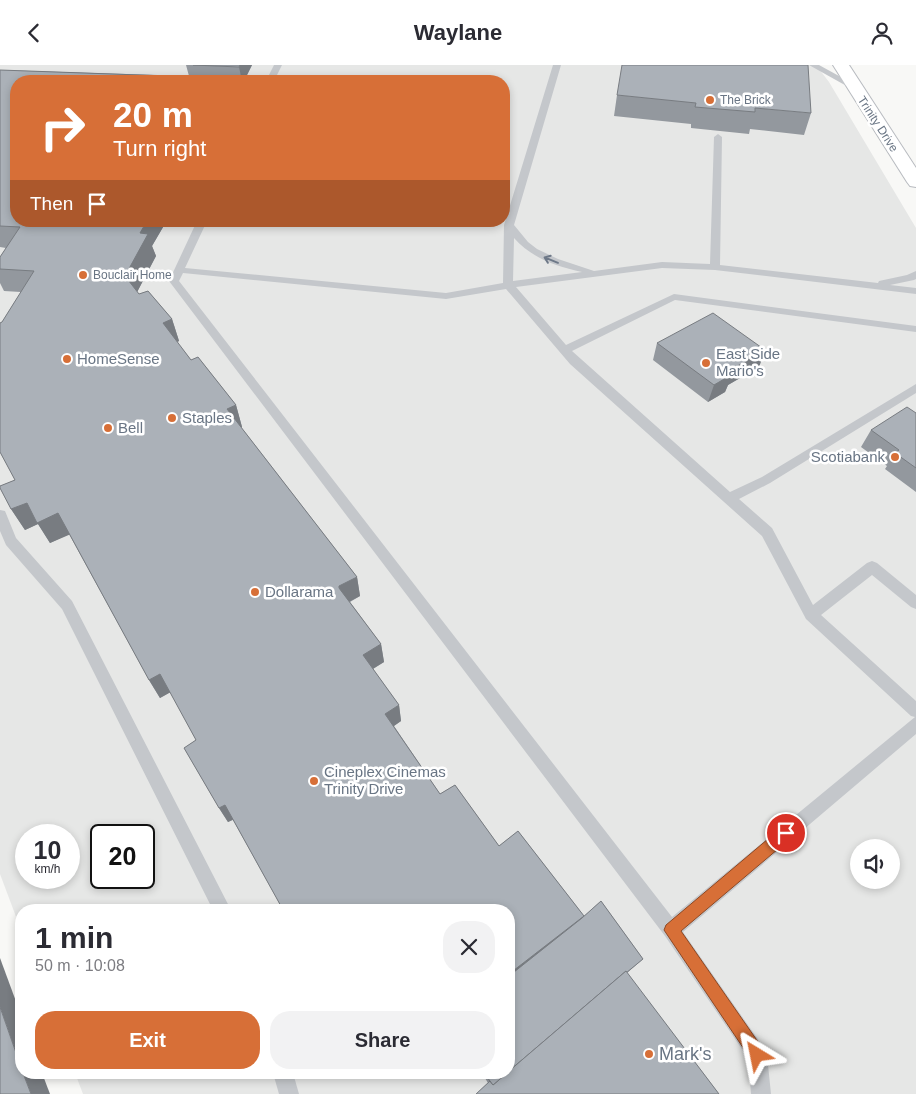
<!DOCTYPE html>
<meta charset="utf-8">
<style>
:root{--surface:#fff;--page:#f2f2f3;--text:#2b2b33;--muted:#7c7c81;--accent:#d76f37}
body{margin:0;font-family:Helvetica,sans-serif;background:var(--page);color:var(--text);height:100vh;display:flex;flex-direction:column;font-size:19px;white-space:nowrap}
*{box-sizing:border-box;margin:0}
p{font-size:16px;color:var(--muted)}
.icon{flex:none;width:28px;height:28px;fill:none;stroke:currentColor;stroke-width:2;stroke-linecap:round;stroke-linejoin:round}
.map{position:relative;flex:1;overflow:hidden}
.drawer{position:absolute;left:15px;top:839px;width:500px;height:175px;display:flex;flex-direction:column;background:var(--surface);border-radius:20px;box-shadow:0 2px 8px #0003}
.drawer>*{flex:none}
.guide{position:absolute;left:10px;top:10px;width:500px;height:152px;border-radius:20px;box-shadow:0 2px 8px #0003;background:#d76f37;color:#fff;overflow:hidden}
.buttons{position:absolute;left:850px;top:774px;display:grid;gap:10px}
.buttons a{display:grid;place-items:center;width:50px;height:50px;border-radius:50%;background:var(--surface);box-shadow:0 2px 8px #0003;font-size:25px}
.speed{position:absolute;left:15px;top:759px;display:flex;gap:10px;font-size:25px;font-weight:700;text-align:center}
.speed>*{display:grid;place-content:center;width:65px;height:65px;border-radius:50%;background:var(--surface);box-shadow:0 2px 8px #0003;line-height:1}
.speed small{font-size:12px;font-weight:400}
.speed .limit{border:2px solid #111;border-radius:8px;background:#fff;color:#111}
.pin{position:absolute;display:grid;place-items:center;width:42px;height:42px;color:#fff;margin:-21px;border:2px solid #fff;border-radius:50%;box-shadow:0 1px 5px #0007}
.me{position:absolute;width:55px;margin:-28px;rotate:325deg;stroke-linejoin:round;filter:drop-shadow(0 0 4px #0008)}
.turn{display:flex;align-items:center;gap:18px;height:105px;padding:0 20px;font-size:22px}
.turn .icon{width:65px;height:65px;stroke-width:2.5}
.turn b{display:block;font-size:35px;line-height:42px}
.then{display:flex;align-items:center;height:48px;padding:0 20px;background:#0003;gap:10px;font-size:19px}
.round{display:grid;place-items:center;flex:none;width:52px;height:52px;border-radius:20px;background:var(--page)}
.head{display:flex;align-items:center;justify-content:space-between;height:85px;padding:0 20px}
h1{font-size:30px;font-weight:700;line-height:38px}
.primary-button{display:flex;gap:10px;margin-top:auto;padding:10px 20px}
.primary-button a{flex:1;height:58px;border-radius:20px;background:var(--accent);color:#fff;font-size:20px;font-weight:700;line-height:58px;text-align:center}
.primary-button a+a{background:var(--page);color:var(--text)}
header{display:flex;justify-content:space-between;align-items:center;height:65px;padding:0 20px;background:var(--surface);font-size:22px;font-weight:700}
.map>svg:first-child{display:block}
</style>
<header><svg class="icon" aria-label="back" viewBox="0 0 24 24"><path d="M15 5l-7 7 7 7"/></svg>Waylane<svg class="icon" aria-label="person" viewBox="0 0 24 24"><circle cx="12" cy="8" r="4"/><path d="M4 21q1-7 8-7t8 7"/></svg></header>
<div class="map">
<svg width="916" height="1029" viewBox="0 0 916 1029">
<rect width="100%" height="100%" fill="#f8f8f6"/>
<path fill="#e6e7e6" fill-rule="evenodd" d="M 0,0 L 816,0 L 829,17 L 916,163 L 916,1029 L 83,1029 L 75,1008 L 509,1008 L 509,845 L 21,845 L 21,865 L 0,809 ZM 16,16 L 504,16 L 504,156 L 16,156 ZM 26,770 L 69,770 L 69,812 L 26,812 ZM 101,770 L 144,770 L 144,812 L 101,812 ZM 859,782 L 891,782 L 891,815 L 859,815 Z"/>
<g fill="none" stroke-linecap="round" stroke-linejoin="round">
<g stroke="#b7babf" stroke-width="2">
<polygon id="secondary" points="833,0 849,0 916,103 916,122 910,121 907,117"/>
</g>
<g fill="#c4c7cb" fill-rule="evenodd">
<polygon points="274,0 282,0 274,16 266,16"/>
<path d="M 553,0 L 561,0 L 514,160 L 528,177 L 537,184 L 558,194 L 594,206 L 662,197 L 710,199 L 714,72 L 718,69 L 722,72 L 720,200 L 878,218 L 879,216 L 907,210 L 916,206 L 916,214 L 914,215 L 890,220 L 916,223 L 916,229 L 715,205 L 662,203 L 516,222 L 566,280 L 674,229 L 916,261 L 916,267 L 675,235 L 572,286 L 730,427 L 762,412 L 916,319 L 916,328 L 770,418 L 739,434 L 772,463 L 813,540 L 867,498 L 872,496 L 877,498 L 916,530 L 916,544 L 911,542 L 872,510 L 821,550 L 916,636 L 916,669 L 683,867 L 764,983 L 767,990 L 771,1029 L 751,1029 L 748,993 L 665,871 L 169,216 L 197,156 L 207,156 L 185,203 L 446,228 L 503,218 L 504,160 ZM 514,173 C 533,194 556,201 582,207 L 513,216 ZM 183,208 L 446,234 L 506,224 L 570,299 L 762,471 L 806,554 L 911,651 L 915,652 L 672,852 L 179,216 Z"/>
<polygon points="809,0 819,0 859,22 852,24"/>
<polygon points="0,445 5,446 16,473 72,536 231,845 213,845 62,544 6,480 0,466"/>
<polygon points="273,1008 293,1008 299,1029 279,1029"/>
</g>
<use href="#secondary" fill="#fff" fill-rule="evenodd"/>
</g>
<g fill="#93989e">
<polygon points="186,0 252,0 244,16 16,16 16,156 180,156 180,157 166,157 152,181 156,191 137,227 139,229 148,226 172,254 179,276 177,277 191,295 198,292 236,340 242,362 241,362 357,512 360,531 350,537 381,579 384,597 373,604 399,640 401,656 394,661 440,729 455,720 499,781 518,766 584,851 582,853 601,836 643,894 636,900 627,908 719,1029 476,1029 488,1018 482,1008 509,1008 509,845 280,845 282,843 233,755 228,757 219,743 184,683 196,675 170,627 160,633 149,615 69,469 50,478 38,459 25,465 11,444 0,423 0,421 15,415 0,387 0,258 2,257 21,227 4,226 0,218 0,192 6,183 0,182 0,5 189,11"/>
<polygon points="617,30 811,48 804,70 750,64 749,69 691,63 691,59 614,51"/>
<polygon points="657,278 765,285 759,302 728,320 725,327 708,337 653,295"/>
<polygon points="916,348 916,427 885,404 887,401 861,382 871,365"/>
</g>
<g fill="#787c81">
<polygon points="240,0 252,0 244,16 242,16 239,2"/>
<polygon points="147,156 166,157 152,181 156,191 134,233 125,211 140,168"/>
<polygon points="172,254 179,276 171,280 163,258"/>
<polygon points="765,285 759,302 728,320 725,327 708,337 714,320 727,307"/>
<polygon points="236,340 242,362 234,366 227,344"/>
<polygon points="27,438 58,448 71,469 50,478 38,459 25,465 11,444"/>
<polygon points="357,512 360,531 343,540 339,521"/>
<polygon points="381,579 384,597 366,608 363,590"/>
<polygon points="160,609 171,627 160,633 149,615"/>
<polygon points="399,640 401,656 388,665 385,649"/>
<polygon points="225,740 234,754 228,757 219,743"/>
<polygon points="584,851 578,861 509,916 509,909"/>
<polygon points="0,893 21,950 21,1002 0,942"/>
<polygon points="23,1008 42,1008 50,1029 31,1029"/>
<polygon points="383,1008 392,1008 383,1014 380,1010"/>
</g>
<g fill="#abb1b8" stroke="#787c81">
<polygon points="193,0 240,0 239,2"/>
<polygon points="622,0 808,0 811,48 755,43 755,47 695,42 696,38 617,30"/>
<polygon points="0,5 224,13 222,16 16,16 16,156 147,156 140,168 148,169 125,211 139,229 148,226 172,254 163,258 191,295 198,292 236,340 227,344 357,512 339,521 339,523 381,579 363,590 399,640 385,649 440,729 455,720 499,781 518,766 584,851 509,909 509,845 280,845 282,843 225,740 219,743 184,683 196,675 160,609 149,615 58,448 37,458 27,438 11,444 0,423 0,421 15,415 0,387 0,258 2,257 34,206 0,204 0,192 20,162 0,161"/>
<polygon points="713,248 765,285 727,307 731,310 714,320 657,278"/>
<polygon points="907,342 916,348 916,403 895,388 899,385 871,365"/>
<polygon points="601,836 643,894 626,908 626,906 509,1006 509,911 582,853"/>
<polygon points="626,906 719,1029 476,1029 490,1016 493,1020 507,1008 509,1008 509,1006"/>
<polygon points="0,942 21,1002 21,1008 23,1008 31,1029 0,1029"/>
<polygon points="484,1008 507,1008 493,1020"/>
</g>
<defs><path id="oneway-shaft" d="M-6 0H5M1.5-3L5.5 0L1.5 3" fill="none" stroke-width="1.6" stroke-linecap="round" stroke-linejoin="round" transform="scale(1.25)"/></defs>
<use stroke="#6e7988" href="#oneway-shaft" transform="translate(551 195) rotate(-158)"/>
<polygon fill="#d76f37" stroke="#8c4824" points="786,761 791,763 793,768 791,773 681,866 763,984 765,990 763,996 757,998 752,996 664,865 666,860 781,763"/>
<g fill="#d76f37" stroke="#fff" stroke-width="2">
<circle cx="710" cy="35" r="5"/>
<circle cx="83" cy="210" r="5"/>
<circle cx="67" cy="294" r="5"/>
<circle cx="706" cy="298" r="5"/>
<circle cx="172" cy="353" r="5"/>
<circle cx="108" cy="363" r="5"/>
<circle cx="895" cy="392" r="5"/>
<circle cx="255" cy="527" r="5"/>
<circle cx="314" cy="716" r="5"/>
<circle cx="649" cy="989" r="5"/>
</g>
<g text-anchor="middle" stroke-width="5" stroke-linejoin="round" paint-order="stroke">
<g font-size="12" fill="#697584" stroke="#fff" text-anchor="start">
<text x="720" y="39">The Brick</text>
<text x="93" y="214">Bouclair Home</text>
</g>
<g font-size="12" fill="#697584" stroke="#fff">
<text transform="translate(878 59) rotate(57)" y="4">Trinity Drive</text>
</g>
<g font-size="15" fill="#697584" stroke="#fff" text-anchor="start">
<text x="716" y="294">East Side<tspan x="716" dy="17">Mario's</tspan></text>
<text x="77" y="299">HomeSense</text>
<text x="182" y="358">Staples</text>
<text x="118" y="368">Bell</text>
<text x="885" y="397" text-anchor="end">Scotiabank</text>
<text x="265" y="532">Dollarama</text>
<text x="324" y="712">Cineplex Cinemas<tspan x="324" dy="17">Trinity Drive</tspan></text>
</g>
<g font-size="18" fill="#697584" stroke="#fff" text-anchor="start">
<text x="659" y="995">Mark's</text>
</g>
</g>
</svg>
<div class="buttons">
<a><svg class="icon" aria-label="sound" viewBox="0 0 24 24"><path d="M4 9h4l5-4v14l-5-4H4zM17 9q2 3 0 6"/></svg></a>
</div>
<div class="speed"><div>10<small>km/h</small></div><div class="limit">20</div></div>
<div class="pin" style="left:786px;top:768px;background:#d93025"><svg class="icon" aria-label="arrive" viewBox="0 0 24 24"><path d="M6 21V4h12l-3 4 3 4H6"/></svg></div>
<svg class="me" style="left:757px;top:990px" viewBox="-20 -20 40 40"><path d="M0-17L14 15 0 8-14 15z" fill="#d76f37" stroke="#fff" stroke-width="4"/></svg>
<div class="guide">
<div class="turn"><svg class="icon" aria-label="right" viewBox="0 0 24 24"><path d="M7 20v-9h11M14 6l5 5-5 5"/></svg><div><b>20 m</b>Turn right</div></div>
<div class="then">Then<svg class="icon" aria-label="arrive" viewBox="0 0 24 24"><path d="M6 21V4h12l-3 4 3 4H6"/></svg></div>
</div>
<section class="drawer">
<div class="head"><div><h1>1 min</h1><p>50 m · 10:08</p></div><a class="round"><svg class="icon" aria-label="close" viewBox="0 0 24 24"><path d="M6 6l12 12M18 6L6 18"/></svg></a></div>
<div class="primary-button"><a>Exit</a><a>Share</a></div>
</section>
</div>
